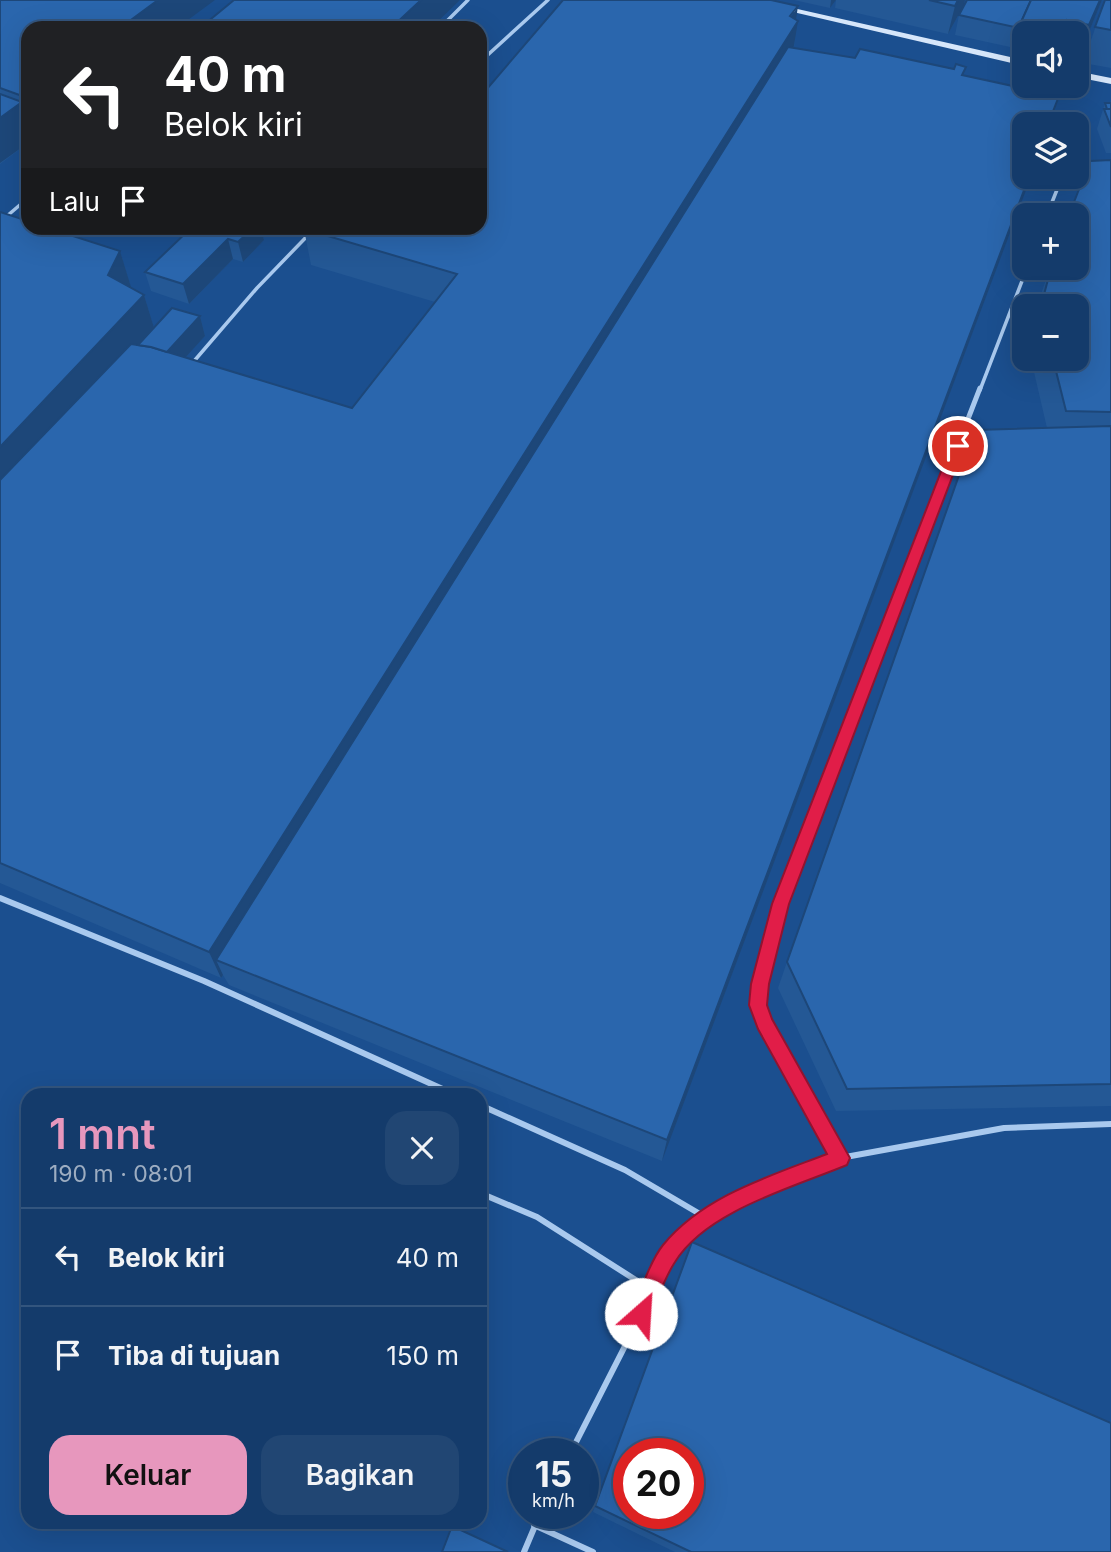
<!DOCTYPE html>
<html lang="id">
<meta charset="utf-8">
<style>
:root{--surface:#143b6b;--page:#214673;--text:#f1f3f6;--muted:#9dadc1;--line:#33557e;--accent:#e797bd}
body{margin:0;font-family:Inter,sans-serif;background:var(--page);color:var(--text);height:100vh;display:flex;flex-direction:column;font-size:26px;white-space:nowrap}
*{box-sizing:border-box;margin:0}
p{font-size:23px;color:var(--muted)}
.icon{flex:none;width:38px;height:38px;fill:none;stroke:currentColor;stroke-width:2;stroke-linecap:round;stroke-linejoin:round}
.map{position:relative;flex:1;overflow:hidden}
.details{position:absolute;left:21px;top:1088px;width:466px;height:441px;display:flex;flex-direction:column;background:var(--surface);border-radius:21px;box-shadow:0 7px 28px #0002,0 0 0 2px var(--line)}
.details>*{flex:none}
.banner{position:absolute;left:21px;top:21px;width:466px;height:214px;border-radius:21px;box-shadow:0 7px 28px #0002,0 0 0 2px var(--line);background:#202124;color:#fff;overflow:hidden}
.buttons{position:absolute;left:1012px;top:21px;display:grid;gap:14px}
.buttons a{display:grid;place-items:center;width:77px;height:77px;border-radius:14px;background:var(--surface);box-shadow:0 7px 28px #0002,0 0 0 2px var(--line);font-size:35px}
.speed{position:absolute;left:508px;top:1438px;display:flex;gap:14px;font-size:35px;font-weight:700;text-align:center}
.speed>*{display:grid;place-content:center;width:91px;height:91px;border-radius:50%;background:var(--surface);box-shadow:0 7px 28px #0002,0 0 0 2px var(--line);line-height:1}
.speed small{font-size:18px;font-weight:400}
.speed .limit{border:10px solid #d22;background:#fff;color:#111}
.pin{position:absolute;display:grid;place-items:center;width:60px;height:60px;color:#fff;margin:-30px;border:4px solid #fff;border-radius:50%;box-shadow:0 2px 7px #0007}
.me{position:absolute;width:77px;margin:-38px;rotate:26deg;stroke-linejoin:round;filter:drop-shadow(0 0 5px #0008)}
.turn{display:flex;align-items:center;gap:24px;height:147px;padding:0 28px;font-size:32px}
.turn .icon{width:91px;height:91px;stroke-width:2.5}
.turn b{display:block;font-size:49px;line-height:60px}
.then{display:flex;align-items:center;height:66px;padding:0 28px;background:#0003;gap:14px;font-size:26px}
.round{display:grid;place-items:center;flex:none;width:74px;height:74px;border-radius:21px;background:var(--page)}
.overview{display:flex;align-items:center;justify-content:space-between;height:119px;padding:0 28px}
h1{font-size:42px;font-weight:600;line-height:52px;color:var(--accent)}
.button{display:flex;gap:14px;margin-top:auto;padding:14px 28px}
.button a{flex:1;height:80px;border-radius:21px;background:var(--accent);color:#111;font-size:28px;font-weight:600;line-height:80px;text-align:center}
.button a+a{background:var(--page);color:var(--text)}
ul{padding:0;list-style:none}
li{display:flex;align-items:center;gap:21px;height:98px;padding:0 28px;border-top:2px solid var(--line)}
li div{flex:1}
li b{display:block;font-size:26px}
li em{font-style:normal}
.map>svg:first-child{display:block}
</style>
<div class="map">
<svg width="1111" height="1552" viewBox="0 0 1111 1552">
<rect width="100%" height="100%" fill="#1b4f8f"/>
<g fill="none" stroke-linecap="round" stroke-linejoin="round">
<g stroke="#a9c9ee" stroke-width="3.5">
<polyline points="440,28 468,0"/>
<polyline points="480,62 548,0"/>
<polyline points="1047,215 1062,177"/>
<polyline points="0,222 28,198"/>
<polyline points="193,366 195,360 257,288 315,228"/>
<polyline points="980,390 1027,268"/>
</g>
<polyline stroke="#a9c9ee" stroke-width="5" points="783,896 980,388"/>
<g stroke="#a9c9ee" stroke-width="6">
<path d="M 784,894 C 768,934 754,981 765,1023 L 840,1158"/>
<polyline points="0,898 204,981 458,1096"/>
<polyline points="480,1105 625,1170 705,1217"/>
<polyline points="480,1193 537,1217 653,1291"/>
<polyline points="570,1454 653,1291 668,1254 705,1217 777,1182 840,1158 1004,1128 1111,1124"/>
<polyline points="534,1525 593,1552"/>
<polyline points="524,1552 540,1514"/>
</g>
<g fill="#d6e6fa" fill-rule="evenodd">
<polygon points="742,0 758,0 1024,60 1024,66"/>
<polygon points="1076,71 1111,78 1111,84 1076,77"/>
</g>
</g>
<g fill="#245895">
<polygon points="0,0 28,28 28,143 0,164"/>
<polygon points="794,0 836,0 830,8"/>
<polygon points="836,0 965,0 964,5 948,34 835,8"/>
<polygon points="1102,0 1080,54 1076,53 1076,33 1024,33 1024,50 955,35 959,15"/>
<polygon points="1105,0 1111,0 1111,68 1083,63"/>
<polygon points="796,20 794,48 855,58 954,69 662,1161 229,985 223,975 221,978 0,883 0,212 120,251 131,288 144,295 154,328 200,316 205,336 185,357 352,408 435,302 311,265 304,229"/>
<polygon points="1105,103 1111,103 1111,153 1106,153 1097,129"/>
<polygon points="1111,160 1111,1106 836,1111 778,988 787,962 1047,428 1031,359 1076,359 1076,306 1037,306 1050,268 1076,268 1076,215"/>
<polygon points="168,228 261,228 264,240 243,262 233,259 189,304 151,291 145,272 185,234"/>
<polygon points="595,1506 1111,1552 675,1552 593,1512"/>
</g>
<g fill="#1d4779">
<polygon points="158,0 215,0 177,28 120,28"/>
<polygon points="421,0 460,0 431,28 391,28"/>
<polygon points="831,0 836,0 830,8"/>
<polygon points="958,0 965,0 964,5 948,34 955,6"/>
<polygon points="1100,0 1102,0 1080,54 1089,25"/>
<polygon points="798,6 795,26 798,21 792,57 216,960 223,975 221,978 209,952"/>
<polygon points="28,94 28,107 25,97"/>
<polygon points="22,102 28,119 28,143 0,163 0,118"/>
<polygon points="1029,177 1031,177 662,1161 667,1140"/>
<polygon points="253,228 261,228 264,240 243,262 238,242"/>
<polygon points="228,239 233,259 189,304 183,284"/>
<polygon points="120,251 131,287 120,311 108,275"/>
<polygon points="144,295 155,331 0,500 0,447"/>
<polygon points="200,316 205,336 162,383 156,363"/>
</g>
<g fill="#2a66ad" stroke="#1d4779" stroke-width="2" fill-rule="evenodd">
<polygon points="0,0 158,0 120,28 28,28 28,94 25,97 0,88"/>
<polygon points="234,0 421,0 391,28 200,28"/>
<polygon points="563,0 771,0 798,6 790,16 798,21 209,952 0,863 0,480 131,344 151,347 352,408 457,274 304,229 306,228 480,228 480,97"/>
<polygon points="929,0 958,0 955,6"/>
<polygon points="967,0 1031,0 1022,20 1019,28 959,15"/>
<polygon points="1031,0 1100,0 1089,25 1067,20 1064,29 1022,20"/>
<polygon points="1105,0 1111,0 1111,30 1095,27"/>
<polygon points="788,47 855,58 860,49 954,69 956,64 966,67 962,75 1059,96 1048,124 1024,124 1024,177 1029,177 667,1140 216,960"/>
<polygon points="0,94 22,102 0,118"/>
<polygon points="1105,103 1111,103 1111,109 1107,109"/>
<polygon points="1104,109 1111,109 1111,127"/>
<polygon points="1111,160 1111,412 1066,411 1053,359 1076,359 1076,306 1041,306 1051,268 1076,268 1076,262 1085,262 1076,240 1076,215 1069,215 1090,161"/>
<polygon points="0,212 28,221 28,228 48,228 120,251 108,275 144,295 0,447"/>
<polygon points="191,228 253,228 238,242 228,239 183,284 145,272"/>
<polygon points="172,308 200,316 167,352 151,347 138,345"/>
<polygon points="1111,426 1111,1084 847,1089 787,962 975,430"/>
<path d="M 692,1242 L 1111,1423 L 1111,1552 L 691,1552 L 595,1506 ZM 628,1454 L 688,1454 L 688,1514 L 628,1514 Z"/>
<polygon points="452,1526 508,1552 442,1552"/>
</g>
<path fill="#e11d48" stroke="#92132f" stroke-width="2" d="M 958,441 L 964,446 L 789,904 L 769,984 L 767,1005 L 772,1019 L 850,1158 L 847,1165 C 794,1187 706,1211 675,1262 C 663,1280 657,1302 648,1321 L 641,1324 L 634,1321 L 631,1314 C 639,1295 650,1261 663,1245 C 703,1196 770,1176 827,1154 L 758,1029 L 749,1005 L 751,984 L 772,904 L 951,446 Z"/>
</svg>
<div class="buttons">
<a><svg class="icon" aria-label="sound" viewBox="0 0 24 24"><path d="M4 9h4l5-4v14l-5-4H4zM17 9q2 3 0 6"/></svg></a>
<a><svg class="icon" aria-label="layers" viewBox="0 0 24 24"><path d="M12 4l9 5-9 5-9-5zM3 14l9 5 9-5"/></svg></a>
<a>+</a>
<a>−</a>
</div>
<div class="speed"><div>15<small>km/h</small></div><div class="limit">20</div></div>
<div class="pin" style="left:958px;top:446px;background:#d93025"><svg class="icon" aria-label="arrive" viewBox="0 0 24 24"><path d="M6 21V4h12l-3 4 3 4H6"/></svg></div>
<svg class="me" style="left:641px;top:1314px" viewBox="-20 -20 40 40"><circle r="19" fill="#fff"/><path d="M0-13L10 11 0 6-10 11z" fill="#e11d48"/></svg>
<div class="banner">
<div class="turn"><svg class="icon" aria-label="left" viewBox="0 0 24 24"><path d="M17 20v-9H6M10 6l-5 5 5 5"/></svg><div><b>40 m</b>Belok kiri</div></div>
<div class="then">Lalu<svg class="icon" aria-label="arrive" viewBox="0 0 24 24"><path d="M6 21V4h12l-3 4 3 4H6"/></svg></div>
</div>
<section class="details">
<div class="overview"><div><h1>1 mnt</h1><p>190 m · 08:01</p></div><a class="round"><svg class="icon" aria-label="close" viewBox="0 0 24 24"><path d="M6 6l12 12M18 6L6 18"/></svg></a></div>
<ul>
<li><svg class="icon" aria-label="left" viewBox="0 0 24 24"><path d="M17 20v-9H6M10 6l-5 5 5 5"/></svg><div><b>Belok kiri</b></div><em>40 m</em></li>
<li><svg class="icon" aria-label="arrive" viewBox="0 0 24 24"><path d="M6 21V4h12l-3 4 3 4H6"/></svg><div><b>Tiba di tujuan</b></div><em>150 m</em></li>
</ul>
<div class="button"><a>Keluar</a><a>Bagikan</a></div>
</section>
</div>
